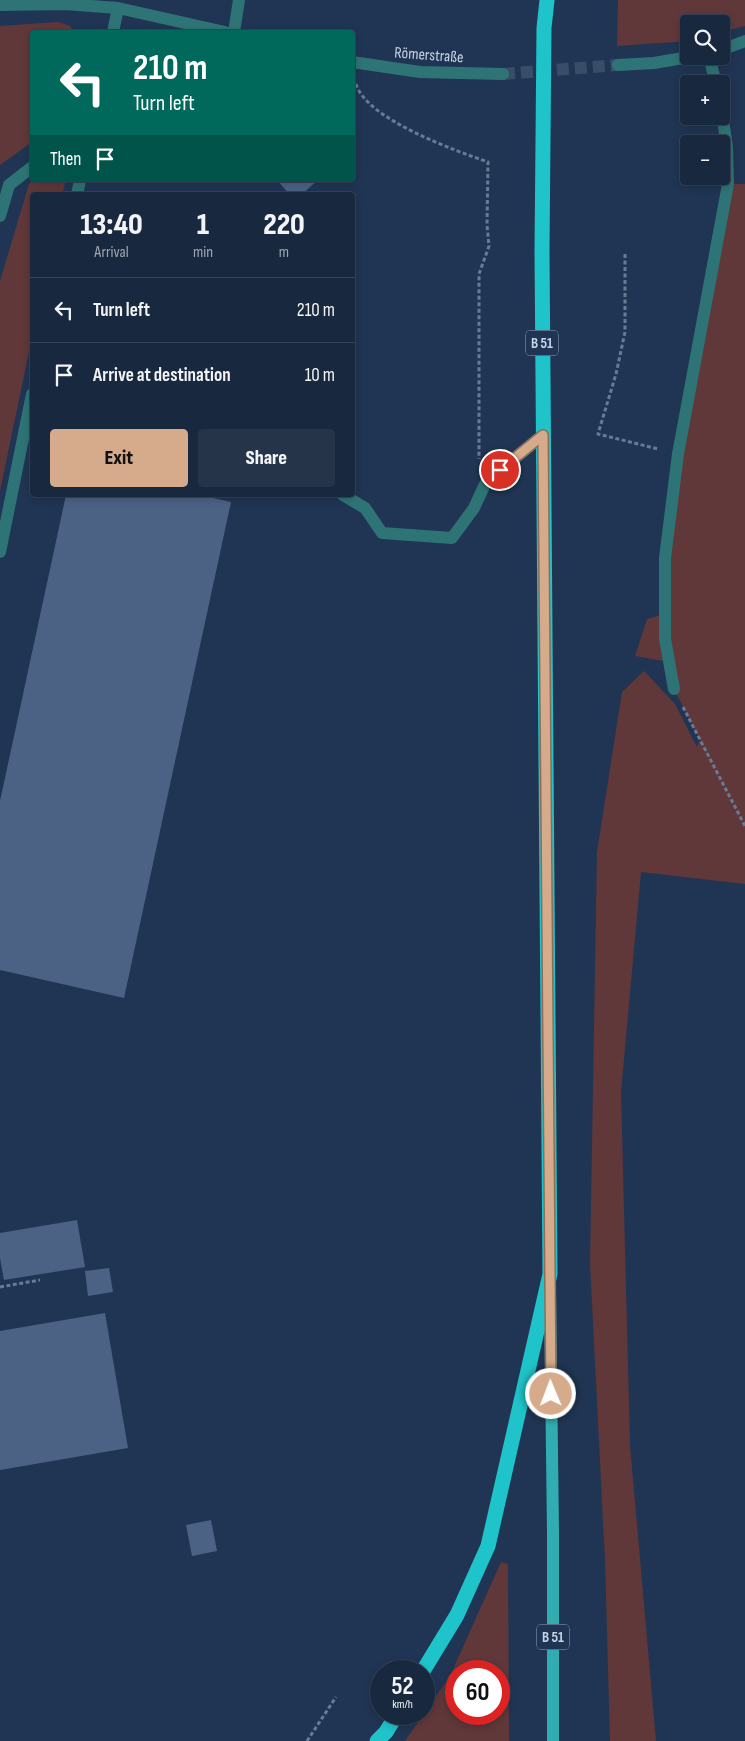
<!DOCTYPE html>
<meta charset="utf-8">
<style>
:root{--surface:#18283e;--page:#253449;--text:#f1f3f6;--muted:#9fa6b0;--line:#364458;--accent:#d6ab8b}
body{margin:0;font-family:"Sofia Sans Condensed",sans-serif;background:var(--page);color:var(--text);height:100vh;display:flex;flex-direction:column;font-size:19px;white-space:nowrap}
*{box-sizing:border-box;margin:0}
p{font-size:16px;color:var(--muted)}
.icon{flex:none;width:28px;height:28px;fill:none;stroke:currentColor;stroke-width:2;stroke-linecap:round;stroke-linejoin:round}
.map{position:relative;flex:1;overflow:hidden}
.details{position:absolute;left:30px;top:192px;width:325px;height:305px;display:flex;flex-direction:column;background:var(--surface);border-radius:5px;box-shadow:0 2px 8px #0003,0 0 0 1px var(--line)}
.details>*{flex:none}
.guide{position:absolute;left:30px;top:30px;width:325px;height:152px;border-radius:5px;box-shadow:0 2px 8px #0003,0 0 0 1px var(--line);background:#00695c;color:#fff;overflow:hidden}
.tools{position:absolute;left:680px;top:15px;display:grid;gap:10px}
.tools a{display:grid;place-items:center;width:50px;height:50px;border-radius:5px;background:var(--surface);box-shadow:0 2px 8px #0003,0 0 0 1px var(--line);font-size:25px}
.speed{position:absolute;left:370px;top:1660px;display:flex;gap:10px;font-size:25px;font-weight:700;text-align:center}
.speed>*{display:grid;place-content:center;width:65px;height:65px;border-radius:50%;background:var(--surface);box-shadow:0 2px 8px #0003,0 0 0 1px var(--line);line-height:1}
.speed small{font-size:12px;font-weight:400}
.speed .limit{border:8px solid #d22;background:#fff;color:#111}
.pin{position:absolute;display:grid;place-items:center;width:42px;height:42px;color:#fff;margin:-21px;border:2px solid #fff;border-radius:50%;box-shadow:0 1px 5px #0007}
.me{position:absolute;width:55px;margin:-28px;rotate:359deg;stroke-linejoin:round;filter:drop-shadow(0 0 4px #0008)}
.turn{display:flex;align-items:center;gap:18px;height:105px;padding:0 20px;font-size:22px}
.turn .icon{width:65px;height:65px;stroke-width:2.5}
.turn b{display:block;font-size:35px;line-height:42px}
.then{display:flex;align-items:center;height:48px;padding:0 20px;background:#0003;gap:10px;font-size:19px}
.eta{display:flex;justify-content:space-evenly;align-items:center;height:85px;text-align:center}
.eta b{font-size:30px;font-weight:800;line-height:35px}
.primary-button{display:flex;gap:10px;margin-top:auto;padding:10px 20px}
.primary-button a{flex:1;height:58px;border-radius:5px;background:var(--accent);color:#111;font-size:20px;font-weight:800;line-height:58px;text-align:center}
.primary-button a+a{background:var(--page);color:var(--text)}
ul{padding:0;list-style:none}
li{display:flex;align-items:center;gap:15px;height:65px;padding:0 20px;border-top:1px solid var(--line)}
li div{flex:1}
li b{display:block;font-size:19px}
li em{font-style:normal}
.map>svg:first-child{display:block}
</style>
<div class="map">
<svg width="745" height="1741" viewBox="0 0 745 1741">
<rect width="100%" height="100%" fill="#203553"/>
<g fill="#603839" fill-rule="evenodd">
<polygon points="618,0 745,0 745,26 721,32 721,24 689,24 689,41 617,46"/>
<polygon points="58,22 70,26 75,32 32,32 32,142 0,165 0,26"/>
<polygon points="33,180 66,180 62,195 32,195 32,337 0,491 0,281 29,184"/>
<polygon points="728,184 745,184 745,884 641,872 621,1092 630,1445 656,1741 610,1741 605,1560 590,1263 597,852 622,692 644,671 675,704 697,747 700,740 674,689 669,662 635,656 647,619 665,614 665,558"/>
<path d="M 501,1562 L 508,1564 L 509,1741 L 405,1741 L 450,1676 ZM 456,1671 L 499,1671 L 499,1714 L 456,1714 Z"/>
</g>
<g fill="#4c6284">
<polygon points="277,180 318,180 301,195 290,195"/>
<polygon points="66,495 200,495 231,502 124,998 0,970 0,801"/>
<polygon points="77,1220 85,1267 4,1280 0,1258 0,1233"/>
<polygon points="109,1268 113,1292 88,1296 85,1271"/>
<polygon points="105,1313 128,1448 0,1470 0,1331"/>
<polygon points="211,1520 217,1551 192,1556 186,1525"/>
</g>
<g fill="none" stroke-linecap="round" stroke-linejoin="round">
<polyline stroke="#394d69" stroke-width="12" stroke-dasharray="12 6" stroke-linecap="butt" points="503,74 618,65"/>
<g stroke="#697a94" stroke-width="3" stroke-dasharray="4 2.5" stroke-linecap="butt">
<path d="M 356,84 C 366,119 456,151 488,162 L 487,225 L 489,246 L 479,274 L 479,459"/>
<polyline points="625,254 625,332 616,374 598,434 658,449"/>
<polyline points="683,707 745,826"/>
<polyline points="0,1287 40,1280"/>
<polyline points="307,1741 336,1697"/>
</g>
<g stroke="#2e7476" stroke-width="12">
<polyline points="0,5 64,4 118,8 225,32"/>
<polyline points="113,32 118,8"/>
<polyline points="234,32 239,0"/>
<polyline points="721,50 745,41"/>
<polyline points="709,56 716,84"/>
<polyline points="352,62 420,72 503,74"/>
<polyline points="618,65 654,63 695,56"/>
<polyline points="77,195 80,180"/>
<polyline points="0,216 9,185 32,167"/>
<polyline points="343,495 365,508 382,533 452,538 474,508 486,482 543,435"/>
<polyline points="0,552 32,394"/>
<polyline points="674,689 665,639 665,558 678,454 728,184 727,147 721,106"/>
</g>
<polyline stroke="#31adb1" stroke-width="12" points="550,1292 553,1533 553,1741"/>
<g stroke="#1ec4c9" stroke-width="15">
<polyline points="423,1671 457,1615 488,1546 550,1274 542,251 544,28 547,0"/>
<polyline points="377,1741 386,1732 397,1714"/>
</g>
</g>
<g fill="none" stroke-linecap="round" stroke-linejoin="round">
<g stroke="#8b6f5a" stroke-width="12">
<polyline id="route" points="500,470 543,435 551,1394"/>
</g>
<use href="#route" stroke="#d6ab8b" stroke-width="9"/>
</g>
<g text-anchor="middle" stroke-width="5" stroke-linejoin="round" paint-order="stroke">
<g fill="#203553" stroke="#95a4bb" stroke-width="1">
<rect x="526" y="330.5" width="32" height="25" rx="4"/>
<rect x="537" y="1624.5" width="32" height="25" rx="4"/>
</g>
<g font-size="15" font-weight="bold" fill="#c7d4e8">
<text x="542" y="348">B 51</text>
<text x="553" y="1642">B 51</text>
</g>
<g font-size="16" fill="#c7d4e8" stroke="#203553">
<text transform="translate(429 54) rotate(4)" y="6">Römerstraße</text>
</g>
</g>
</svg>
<div class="tools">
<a><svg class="icon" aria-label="search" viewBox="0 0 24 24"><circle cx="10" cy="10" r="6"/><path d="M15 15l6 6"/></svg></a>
<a>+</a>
<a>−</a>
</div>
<div class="speed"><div>52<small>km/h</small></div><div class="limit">60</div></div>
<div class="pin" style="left:500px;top:470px;background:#d93025"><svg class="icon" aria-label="arrive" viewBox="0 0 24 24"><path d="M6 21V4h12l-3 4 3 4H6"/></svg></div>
<svg class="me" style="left:551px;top:1394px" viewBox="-20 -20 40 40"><circle r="17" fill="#d6ab8b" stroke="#fff" stroke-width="3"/><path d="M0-11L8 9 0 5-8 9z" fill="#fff"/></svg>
<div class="guide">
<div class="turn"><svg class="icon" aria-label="left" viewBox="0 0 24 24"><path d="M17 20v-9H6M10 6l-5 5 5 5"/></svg><div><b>210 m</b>Turn left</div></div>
<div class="then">Then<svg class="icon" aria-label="arrive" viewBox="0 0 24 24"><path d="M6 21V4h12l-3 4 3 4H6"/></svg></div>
</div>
<section class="details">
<div class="eta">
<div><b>13:40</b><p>Arrival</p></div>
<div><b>1</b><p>min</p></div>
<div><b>220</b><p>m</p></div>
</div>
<ul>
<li><svg class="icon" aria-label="left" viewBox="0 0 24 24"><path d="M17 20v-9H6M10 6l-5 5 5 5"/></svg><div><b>Turn left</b></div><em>210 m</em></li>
<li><svg class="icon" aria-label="arrive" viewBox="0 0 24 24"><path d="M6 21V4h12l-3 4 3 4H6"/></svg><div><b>Arrive at destination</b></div><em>10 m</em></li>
</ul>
<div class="primary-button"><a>Exit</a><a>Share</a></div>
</section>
</div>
